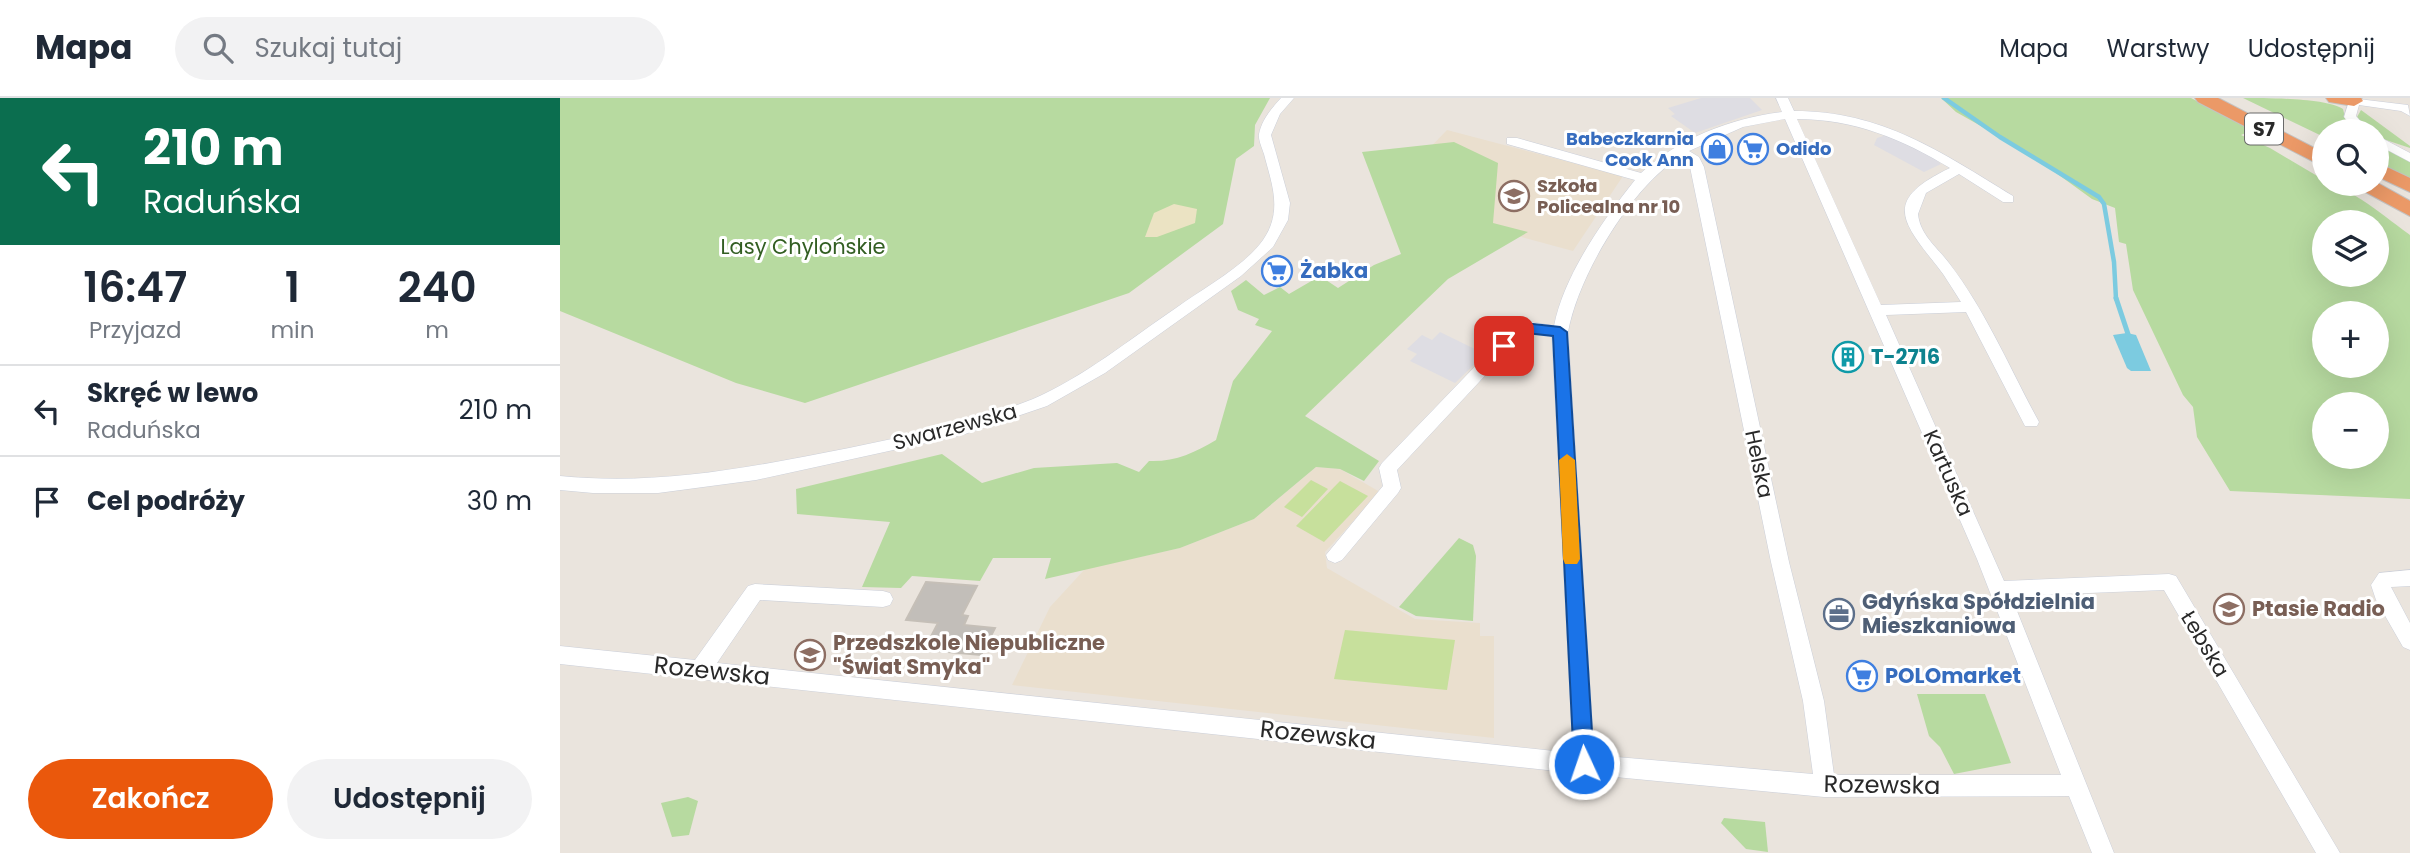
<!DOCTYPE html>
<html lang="pl">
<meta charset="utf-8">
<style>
:root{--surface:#fff;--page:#f2f2f3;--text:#1f2937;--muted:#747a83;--line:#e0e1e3;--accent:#ea580c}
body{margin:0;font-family:Poppins,sans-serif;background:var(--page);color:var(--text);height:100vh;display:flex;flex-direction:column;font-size:26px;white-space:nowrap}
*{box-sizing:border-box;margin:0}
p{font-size:23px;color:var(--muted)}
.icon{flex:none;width:38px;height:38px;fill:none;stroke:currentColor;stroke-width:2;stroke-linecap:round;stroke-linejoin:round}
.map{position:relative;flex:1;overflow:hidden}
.sheet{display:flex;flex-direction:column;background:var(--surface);width:560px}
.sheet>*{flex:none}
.hud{background:#0b6e4f;color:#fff;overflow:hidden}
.fabs{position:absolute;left:1752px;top:21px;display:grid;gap:14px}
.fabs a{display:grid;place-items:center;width:77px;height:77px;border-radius:50%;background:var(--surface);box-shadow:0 7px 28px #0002;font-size:35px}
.pin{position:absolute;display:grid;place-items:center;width:60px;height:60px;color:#fff;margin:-30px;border-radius:14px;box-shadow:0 4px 10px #0006}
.me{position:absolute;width:77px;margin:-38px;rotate:357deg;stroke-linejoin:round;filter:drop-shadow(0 0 5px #0008)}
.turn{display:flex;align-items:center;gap:24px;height:147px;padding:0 28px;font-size:32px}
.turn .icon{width:91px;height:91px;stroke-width:2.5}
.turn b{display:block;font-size:49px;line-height:60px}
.eta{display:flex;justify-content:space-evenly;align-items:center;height:119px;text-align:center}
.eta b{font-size:42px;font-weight:600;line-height:49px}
.cta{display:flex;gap:14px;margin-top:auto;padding:14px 28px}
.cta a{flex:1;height:80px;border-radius:42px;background:var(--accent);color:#fff;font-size:28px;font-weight:600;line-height:80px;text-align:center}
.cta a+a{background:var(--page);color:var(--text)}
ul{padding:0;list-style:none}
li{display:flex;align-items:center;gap:21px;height:91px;padding:0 28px;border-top:2px solid var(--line)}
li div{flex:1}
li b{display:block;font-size:26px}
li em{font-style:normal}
header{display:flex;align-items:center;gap:42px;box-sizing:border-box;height:98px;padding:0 35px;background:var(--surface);border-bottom:2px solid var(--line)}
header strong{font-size:33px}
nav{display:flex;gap:38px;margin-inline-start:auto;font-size:24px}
.search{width:490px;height:63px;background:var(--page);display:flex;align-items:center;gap:18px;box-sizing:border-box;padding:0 24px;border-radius:38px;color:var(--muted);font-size:26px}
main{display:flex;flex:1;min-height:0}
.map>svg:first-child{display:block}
</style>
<header>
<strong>Mapa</strong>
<div class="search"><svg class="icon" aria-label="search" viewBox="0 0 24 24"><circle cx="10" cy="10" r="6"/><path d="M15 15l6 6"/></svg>Szukaj tutaj</div>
<nav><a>Mapa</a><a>Warstwy</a><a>Udostępnij</a></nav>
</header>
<main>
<section class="sheet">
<div class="hud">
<div class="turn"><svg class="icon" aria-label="left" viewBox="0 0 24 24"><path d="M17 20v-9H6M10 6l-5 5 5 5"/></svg><div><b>210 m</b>Raduńska</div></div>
</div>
<div class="eta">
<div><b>16:47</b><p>Przyjazd</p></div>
<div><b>1</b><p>min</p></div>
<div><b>240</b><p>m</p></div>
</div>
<ul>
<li><svg class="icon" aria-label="left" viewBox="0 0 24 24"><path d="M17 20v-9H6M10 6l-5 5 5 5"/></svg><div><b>Skręć w lewo</b><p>Raduńska</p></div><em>210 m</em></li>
<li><svg class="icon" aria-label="arrive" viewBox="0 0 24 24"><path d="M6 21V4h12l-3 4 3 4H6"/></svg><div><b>Cel podróży</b></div><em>30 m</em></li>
</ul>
<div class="cta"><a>Zakończ</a><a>Udostępnij</a></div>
</section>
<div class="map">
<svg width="1850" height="755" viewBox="0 0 1850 755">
<rect width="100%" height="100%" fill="#eae4dd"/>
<g fill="#dedde3">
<polygon points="1141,0 1190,0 1202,12 1135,35 1111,18 1115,16 1108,10"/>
<polygon points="1329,36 1375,61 1381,66 1364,74 1314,47 1317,40"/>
<polygon points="880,234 925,256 895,285 850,263 857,256 847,251 862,237 872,242"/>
</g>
<g fill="#eadfce">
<polygon points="887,32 1063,78 1013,153 820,101"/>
<polygon points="756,369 780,371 820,394 765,454 767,470 855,521 920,525 920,538 934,538 934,640 452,587 490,509 525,471 620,450 694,421"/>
</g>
<g fill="#b7daa0" fill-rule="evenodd">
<polygon points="0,0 710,0 695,27 694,48 676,61 663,126 569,195 245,305 176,285 0,213"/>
<path d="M 1381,0 L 1631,0 L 1693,32 L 1681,37 L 1710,50 L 1764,82 L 1764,86 C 1788,86 1830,123 1850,137 L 1850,401 L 1670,393 L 1637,339 L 1633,309 L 1623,297 L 1573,192 L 1566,146 L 1559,144 L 1555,110 L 1532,101 L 1467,54 L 1396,14 ZM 1764,124 L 1816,124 L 1816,177 L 1764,177 ZM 1764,215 L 1816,215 L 1816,268 L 1764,268 ZM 1764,306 L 1816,306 L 1816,359 L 1764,359 Z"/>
<path d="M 1683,0 C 1708,0 1766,0 1783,11 L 1786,23 L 1796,33 L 1764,33 L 1764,39 Z"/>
<polygon points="1801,12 1850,48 1850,50 1817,39 1816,33 1804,31 1796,21"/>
<path d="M 894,44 L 938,65 L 933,125 L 968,134 L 888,181 L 745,318 L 819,363 L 804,383 L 780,371 L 756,369 L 694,421 L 620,450 L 485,481 L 491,460 L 433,460 L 420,483 L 352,478 L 341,490 L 302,489 L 330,424 L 237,416 L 236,391 L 382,356 L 422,385 L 474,370 L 557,365 L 579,374 L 589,363 C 615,364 634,355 656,342 L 673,283 L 712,233 L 695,227 L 699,221 L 678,212 L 671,193 L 686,182 L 704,197 L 720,189 L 729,196 L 760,178 L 778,190 L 814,167 L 841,156 L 802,54 Z"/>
<polygon points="1816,45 1850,64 1850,82 1817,65"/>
<polygon points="899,440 913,447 916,458 913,523 856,518 839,509"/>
<polygon points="1357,596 1425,596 1451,665 1394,676 1380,649 1369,638"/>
<polygon points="128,699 138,703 129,737 112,739 101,705"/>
<polygon points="1164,720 1205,724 1208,754 1186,751 1161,725"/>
</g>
<polygon fill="#ebe3c3" points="614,106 637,111 635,125 597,139 585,139 594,115"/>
<g fill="#c7e09c">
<polygon points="751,382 768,391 742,419 724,409"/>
<polygon points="780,383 808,398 764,444 736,428"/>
<polygon points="785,532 895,542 887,592 774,581"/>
</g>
<polygon fill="#7ccbe0" points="1567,235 1576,237 1591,273 1571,273 1567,270 1553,237"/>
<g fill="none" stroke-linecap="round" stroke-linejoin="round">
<polyline stroke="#7ccbe0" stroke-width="4.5" points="1384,0 1440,39 1539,99 1544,106 1554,164 1556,201"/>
<polyline stroke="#7ccbe0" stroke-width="5" points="1556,200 1569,239"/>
</g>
<polygon fill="#c2beb9" stroke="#c5bfb7" stroke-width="2" points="366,484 417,488 402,517 408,518 404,527 435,530 421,557 364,552 378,525 346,522"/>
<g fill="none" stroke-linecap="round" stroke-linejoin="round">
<g stroke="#cbcfd9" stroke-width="1">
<g id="minor">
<path d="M 721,0 L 734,0 L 720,16 L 711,37 L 730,105 L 728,122 L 713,149 L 681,178 L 545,275 L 487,308 L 402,337 L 196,382 L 98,395 L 33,395 L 0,392 L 0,378 C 99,388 192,369 289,350 C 351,337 414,325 473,301 C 524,279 570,241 616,210 C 642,191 685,168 703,142 C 723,113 712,87 704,56 C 702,50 698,41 699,36 C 702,21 712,10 721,0 Z"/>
<path d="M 1216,0 L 1228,0 L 1234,13 C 1322,13 1381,54 1453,98 L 1453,104 L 1443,104 L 1399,76 L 1366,95 L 1358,116 C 1360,137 1377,149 1389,165 C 1426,213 1450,271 1479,324 L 1477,328 L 1465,328 L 1406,214 L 1326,217 L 1444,483 L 1609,476 L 1616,478 L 1780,755 L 1756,755 L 1604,492 L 1451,498 L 1554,755 L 1532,755 L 1509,698 L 1264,699 L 1024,676 L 0,566 L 0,548 L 135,562 L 188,488 L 195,486 L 323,493 L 330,495 L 333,501 L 330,507 L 323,509 L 200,502 L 157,565 L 1013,655 L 992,238 L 972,234 L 962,238 L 837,372 L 841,390 L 838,395 L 782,462 L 775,465 L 768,462 L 766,457 L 823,388 L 819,370 L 822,365 L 952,230 L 971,224 L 994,228 C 1004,177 1043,122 1075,82 L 947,46 L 947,40 L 957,40 L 1081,75 C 1119,40 1172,20 1222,14 ZM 1225,21 L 1417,461 L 1501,677 L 1274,677 L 1264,603 L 1229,464 L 1144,69 L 1139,59 L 1129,53 L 1183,29 ZM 1237,21 C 1294,21 1342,41 1390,70 C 1325,101 1339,121 1377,168 C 1386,179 1393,192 1401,204 L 1321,207 ZM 1120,59 L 1130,69 L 1211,464 L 1243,603 L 1253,676 L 1034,657 L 1008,234 C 1018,178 1071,89 1120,59 Z"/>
<polygon points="1790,0 1848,7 1850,18 1841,13 1799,7 1796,18 1809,33 1796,33 1784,19"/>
<polygon points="1816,37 1850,55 1850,64 1816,46"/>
<polygon points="1850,472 1850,488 1831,489 1850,525 1850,552 1843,549 1816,502 1811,487 1819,475"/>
</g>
</g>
<g stroke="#c3c3c3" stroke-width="2">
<g id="highway">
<polygon points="1635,0 1658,0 1764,55 1764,69 1638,4"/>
<polygon points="1766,0 1801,0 1803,3 1794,8 1769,4"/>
<polygon points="1816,64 1850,80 1850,94 1816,78"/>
<polygon points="1816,84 1850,103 1850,118 1798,90 1795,86"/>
</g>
</g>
<use href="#minor" fill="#fff" fill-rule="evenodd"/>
<use href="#highway" fill="#eb9967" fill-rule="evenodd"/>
</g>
<polygon fill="#1a73e8" stroke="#114b97" stroke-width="2" points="963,225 1000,229 1007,234 1034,666 1031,672 1024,675 1017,672 1014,666 993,238 966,235 949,251 939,251 937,248 958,226"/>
<polygon fill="#f59e0b" points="1007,356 1015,362 1020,461 1017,466 1005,466 1003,461 999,362"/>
<defs>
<g id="shop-ring" transform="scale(1.575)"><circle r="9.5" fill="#fff" stroke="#3f7fe0" stroke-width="1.5"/><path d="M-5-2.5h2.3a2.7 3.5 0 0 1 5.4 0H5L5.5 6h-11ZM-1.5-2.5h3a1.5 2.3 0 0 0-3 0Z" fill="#3f7fe0"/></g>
<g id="supermarket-ring" transform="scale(1.575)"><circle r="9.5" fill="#fff" stroke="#3f7fe0" stroke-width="1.5"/><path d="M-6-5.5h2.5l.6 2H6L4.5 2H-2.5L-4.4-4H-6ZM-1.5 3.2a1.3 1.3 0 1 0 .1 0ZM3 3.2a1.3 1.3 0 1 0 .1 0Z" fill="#3f7fe0"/></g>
<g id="university-ring" transform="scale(1.575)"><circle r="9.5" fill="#fff" stroke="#8d6e63" stroke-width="1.5"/><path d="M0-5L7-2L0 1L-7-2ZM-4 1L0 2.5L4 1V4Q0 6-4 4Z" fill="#8d6e63"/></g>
<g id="building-ring" transform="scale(1.575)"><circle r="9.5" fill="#fff" stroke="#0f9aa8" stroke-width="1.5"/><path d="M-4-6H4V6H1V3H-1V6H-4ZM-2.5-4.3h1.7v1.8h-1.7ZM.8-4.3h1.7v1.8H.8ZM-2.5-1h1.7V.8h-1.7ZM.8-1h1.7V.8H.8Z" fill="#0f9aa8"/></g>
<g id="school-ring" transform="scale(1.575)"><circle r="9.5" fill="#fff" stroke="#8d6e63" stroke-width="1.5"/><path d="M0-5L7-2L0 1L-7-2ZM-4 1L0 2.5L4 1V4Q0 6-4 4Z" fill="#8d6e63"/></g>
<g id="office-ring" transform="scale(1.575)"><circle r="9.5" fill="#fff" stroke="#5c6f8a" stroke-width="1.5"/><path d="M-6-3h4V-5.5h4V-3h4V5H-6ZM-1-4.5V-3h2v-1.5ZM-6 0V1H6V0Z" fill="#5c6f8a"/></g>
</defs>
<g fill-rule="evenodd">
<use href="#shop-ring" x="1157" y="51"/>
<use href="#supermarket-ring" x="1193" y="51"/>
<use href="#university-ring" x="954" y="98"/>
<use href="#supermarket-ring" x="717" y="173"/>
<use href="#building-ring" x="1288" y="259"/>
<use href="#school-ring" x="1669" y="511"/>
<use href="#office-ring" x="1279" y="516"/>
<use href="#school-ring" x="250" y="557"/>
<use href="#supermarket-ring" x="1302" y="578"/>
</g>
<g text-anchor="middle" stroke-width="6" stroke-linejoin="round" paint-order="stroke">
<g font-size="18" font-weight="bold" fill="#366cbe" stroke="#fff" text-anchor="end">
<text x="1134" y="47">Babeczkarnia<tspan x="1134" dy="21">Cook Ann</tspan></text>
<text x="1216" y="57" text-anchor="start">Odido</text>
</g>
<g font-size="18" font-weight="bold" fill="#785e54" stroke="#fff" text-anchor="start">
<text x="977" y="94">Szkoła<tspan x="977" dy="21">Policealna nr 10</tspan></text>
</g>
<rect fill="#fff" stroke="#696969" stroke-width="2" x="1685" y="15.5" width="38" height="31" rx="5"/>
<g font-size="19" font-weight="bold" fill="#292929">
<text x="1704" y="38">S7</text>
</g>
<g font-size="21" fill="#325e22" stroke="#fff">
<text x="243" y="156">Lasy Chylońskie</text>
</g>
<g font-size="21" font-weight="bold" fill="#366cbe" stroke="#fff" text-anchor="start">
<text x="740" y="180">Żabka</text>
<text x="1325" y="585">POLOmarket</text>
</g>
<g font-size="21" font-weight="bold" fill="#0d838f" stroke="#fff" text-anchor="start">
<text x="1311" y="266">T-2716</text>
</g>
<g font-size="21" fill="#292929" stroke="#fff">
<text transform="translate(395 329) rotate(-15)" y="7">Swarzewska</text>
<text transform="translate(1199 366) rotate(78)" y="7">Helska</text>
<text transform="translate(1388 375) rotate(66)" y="7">Kartuska</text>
<text transform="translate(1645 546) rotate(59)" y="7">Łebska</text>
</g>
<g font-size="21" font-weight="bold" fill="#4e5e75" stroke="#fff" text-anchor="start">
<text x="1302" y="511">Gdyńska Spółdzielnia<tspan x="1302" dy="24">Mieszkaniowa</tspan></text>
</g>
<g font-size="21" font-weight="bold" fill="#785e54" stroke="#fff" text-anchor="start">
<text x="1692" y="518">Ptasie Radio</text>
<text x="273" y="552">Przedszkole Niepubliczne<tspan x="273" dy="24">"Świat Smyka"</tspan></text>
</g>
<g font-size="24" fill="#292929" stroke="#fff">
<text transform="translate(152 573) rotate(6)" y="8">Rozewska</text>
<text transform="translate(758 637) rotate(6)" y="8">Rozewska</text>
<text transform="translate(1322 687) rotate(1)" y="8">Rozewska</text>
</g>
</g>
</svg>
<div class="fabs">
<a><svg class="icon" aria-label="search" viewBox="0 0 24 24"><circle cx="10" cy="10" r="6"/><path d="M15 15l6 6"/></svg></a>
<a><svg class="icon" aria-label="layers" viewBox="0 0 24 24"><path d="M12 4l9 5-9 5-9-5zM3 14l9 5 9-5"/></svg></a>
<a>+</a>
<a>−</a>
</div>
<div class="pin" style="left:944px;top:248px;background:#d93025"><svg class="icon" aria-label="arrive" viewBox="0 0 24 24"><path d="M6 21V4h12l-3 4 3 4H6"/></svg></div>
<svg class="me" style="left:1024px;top:666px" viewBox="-20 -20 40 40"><circle r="17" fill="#1a73e8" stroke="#fff" stroke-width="3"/><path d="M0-11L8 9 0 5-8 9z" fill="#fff"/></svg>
</div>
</main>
